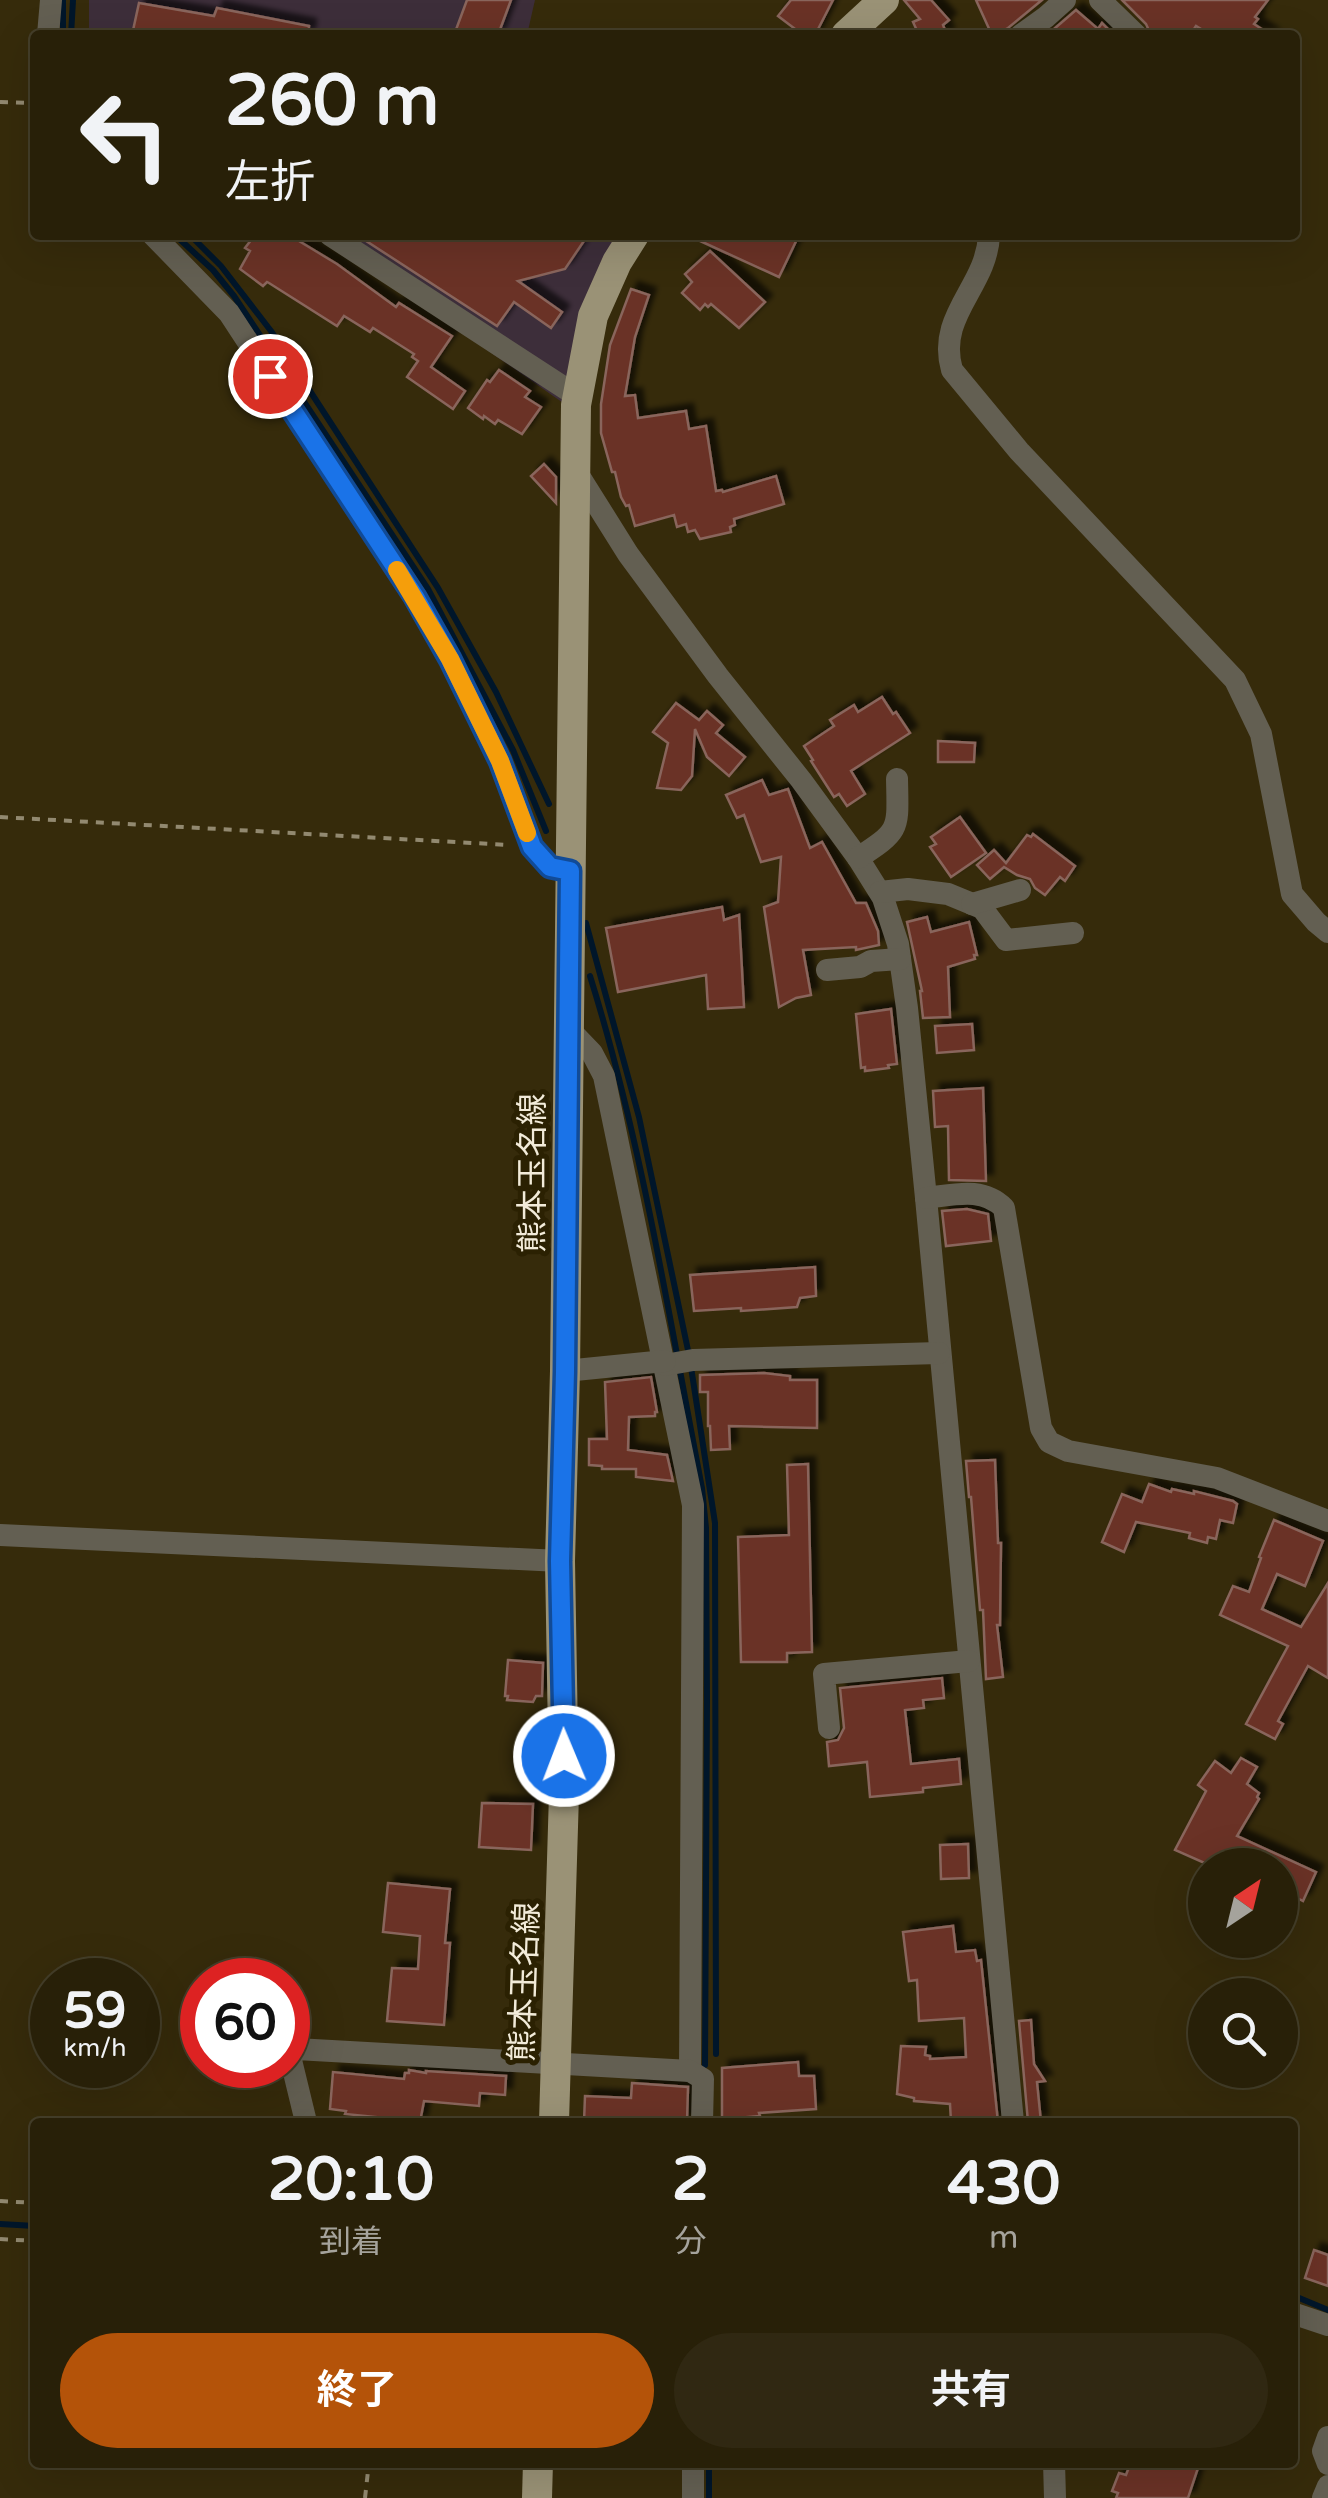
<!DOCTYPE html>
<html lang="ja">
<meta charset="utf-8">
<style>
:root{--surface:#282008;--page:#302812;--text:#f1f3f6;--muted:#a5a39c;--line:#443e29;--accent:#b45309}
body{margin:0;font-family:"Varela Round","Noto Sans JP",sans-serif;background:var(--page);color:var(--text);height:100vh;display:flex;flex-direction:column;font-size:38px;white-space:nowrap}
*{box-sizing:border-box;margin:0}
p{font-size:32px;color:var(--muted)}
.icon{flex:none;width:55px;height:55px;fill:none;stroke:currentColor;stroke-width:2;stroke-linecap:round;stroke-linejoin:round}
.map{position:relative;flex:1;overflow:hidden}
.panel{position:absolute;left:30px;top:2118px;width:1268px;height:350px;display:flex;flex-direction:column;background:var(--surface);border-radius:10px;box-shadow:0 10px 40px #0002,0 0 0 2px var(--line)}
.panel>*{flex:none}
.guide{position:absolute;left:30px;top:30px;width:1270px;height:210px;border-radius:10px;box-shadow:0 10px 40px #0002,0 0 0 2px var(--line);background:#282008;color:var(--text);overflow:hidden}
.needle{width:65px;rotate:35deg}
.controls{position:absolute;left:1188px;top:1848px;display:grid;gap:20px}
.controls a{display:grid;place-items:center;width:110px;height:110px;border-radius:50%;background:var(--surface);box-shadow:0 10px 40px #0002,0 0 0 2px var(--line);font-size:50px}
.speed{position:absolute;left:30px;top:1958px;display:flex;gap:20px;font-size:50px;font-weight:700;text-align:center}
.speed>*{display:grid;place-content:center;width:130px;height:130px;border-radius:50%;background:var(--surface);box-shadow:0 10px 40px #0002,0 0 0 2px var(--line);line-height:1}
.speed small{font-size:25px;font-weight:400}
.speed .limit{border:15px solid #d22;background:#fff;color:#111}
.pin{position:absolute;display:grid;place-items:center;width:85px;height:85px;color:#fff;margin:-42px;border:5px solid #fff;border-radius:50%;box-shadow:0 2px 10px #0007}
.me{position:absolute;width:110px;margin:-55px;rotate:359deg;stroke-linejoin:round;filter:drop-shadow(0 0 8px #0008)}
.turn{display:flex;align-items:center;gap:35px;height:210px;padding:0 30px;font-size:45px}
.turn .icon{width:130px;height:130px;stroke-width:2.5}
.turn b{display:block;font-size:70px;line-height:85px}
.eta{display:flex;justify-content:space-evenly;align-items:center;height:170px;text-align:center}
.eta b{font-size:60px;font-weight:700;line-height:70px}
.button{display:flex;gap:20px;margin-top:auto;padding:20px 30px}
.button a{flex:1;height:115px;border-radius:60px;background:var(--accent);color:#fff;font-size:40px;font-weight:700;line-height:115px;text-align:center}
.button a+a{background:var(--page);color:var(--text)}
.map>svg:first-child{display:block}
</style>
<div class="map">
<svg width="1328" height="2498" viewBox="0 0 1328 2498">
<defs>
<filter id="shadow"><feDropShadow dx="7" dy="-7" stdDeviation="2.5" flood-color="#0009"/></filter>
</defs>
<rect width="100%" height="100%" fill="#362b0b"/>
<g fill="#3d2e3a">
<polygon points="89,0 535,0 527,35 89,35"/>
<polygon points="322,235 626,235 569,407"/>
</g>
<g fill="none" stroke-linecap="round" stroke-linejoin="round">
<g stroke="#00162a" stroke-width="6">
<polyline points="63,0 63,35"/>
<polyline points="71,35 73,0"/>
<polyline points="175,235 213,270 234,296 428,589 513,750 546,831"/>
<polyline points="190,235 221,266 271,331 438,588 496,692 549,804"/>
<polyline points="586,923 639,1117 689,1355"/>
<path d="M 590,976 C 642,1142 669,1317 702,1488 L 706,1528 L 707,1701 L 705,2065"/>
<polyline points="691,1367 715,1523 716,2054"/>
<polyline points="0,2224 35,2226"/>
<polyline points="1292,2295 1328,2310"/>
<polyline points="709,2462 709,2498"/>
</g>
</g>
<g fill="#6b3225" stroke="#89655c" stroke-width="2.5" filter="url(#shadow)">
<polygon points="467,0 511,0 498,35 454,35"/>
<polygon points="791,0 833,0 815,35 803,35 778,16"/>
<polygon points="904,0 931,0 949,20 943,25 947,35 919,35 913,22 920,19"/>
<polygon points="976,0 1042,0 1008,28 998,33 997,30 991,33"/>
<polygon points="1122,0 1268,0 1255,17 1258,19 1254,24 1271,35 1211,35 1196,26 1190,35 1151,35 1146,24"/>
<polygon points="139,3 214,16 217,8 309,26 308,35 132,35"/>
<polygon points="1076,10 1098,29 1102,23 1114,35 1047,35"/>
<polygon points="255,235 289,235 337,264 396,307 399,303 452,336 431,367 465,391 453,409 407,377 418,361 412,357 414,354 373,328 370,332 344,316 337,326 269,283 267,282 263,286 240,269 250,251 245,248"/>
<polygon points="357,235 475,237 588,235 565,269 518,281 562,312 551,328 514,302 497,326"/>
<polygon points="687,235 799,235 779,277"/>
<polygon points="710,251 765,302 739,328 711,304 708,307 705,304 700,310 682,293 692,282 685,274"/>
<polygon points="631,289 649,295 635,337 625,396 635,395 638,418 686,411 689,429 706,426 716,491 722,490 723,492 776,476 784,504 734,519 735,525 730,527 731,532 700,539 695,530 688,532 686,524 677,527 674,515 635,526 629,505 626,506 621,497 615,472 612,472 601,433 601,404 610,345"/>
<polygon points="499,370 530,391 525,397 541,407 522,434 498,420 495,424 484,416 483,419 468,408 487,380 490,382"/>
<polygon points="544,464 556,477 556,503 531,476"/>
<polygon points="882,697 893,714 896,712 910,733 851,771 865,794 847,806 839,794 834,797 811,761 813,760 804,746 834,726 830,720 854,705 858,712"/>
<polygon points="676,703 699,720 707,711 723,725 716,733 745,757 729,776 707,757 695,729 692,776 681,790 657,788 668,743 653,732"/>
<polygon points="938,741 975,743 974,762 938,762"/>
<polygon points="762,780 769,795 788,789 810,848 822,842 856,903 866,903 878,931 879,945 856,950 856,947 803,950 811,995 796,998 779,1007 764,907 778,902 781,857 761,862 744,815 737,818 726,795"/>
<polygon points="960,817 986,853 951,877 930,847 936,844 931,837"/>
<polygon points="1033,834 1075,866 1065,881 1060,877 1045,895 1035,888 1030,879 1017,875 1004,867 990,879 977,865 994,850 1006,863 1027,835 1031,837"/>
<polygon points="722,907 724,920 739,915 744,1007 708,1009 706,975 618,992 606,928"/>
<polygon points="927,917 931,932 969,922 977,955 974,955 975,959 948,967 950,1017 923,1018 920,991 922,991 907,922"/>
<polygon points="891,1009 897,1064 888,1065 889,1068 865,1071 865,1067 861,1068 856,1014"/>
<polygon points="972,1024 974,1050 937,1053 935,1026"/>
<polygon points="983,1088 986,1181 949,1180 948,1126 935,1127 933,1091"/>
<polygon points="967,1209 988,1214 991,1241 946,1246 942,1211"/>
<polygon points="815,1267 816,1296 800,1298 797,1307 741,1311 741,1308 694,1311 690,1275"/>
<polygon points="764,1373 790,1376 790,1380 817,1380 817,1428 729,1426 730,1449 711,1450 710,1426 708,1426 708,1392 700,1392 700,1375"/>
<polygon points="651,1377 657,1412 655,1412 655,1416 629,1417 628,1450 667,1455 673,1481 636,1477 636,1469 602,1469 602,1466 589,1465 589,1439 607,1439 605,1382"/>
<polygon points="995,1460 998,1543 1001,1543 1000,1625 997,1625 1003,1677 986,1679 983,1610 980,1610 971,1497 969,1497 966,1461"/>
<polygon points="808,1464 812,1652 787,1653 787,1662 741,1662 738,1537 789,1535 787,1465"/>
<polygon points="1149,1484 1171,1492 1172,1489 1194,1494 1194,1491 1233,1501 1237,1504 1233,1523 1220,1520 1216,1539 1208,1537 1207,1543 1189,1538 1190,1533 1136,1522 1124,1552 1102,1542 1122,1494 1142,1502"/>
<polygon points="1274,1520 1323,1541 1305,1586 1277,1574 1262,1609 1301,1627 1328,1583 1328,1678 1308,1666 1278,1721 1283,1724 1275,1739 1246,1724 1288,1646 1220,1615 1233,1586 1249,1592 1261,1558 1259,1557"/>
<polygon points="508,1660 543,1663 542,1696 536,1696 533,1702 507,1700 508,1696 505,1696"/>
<polygon points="942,1678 944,1698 923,1700 924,1708 905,1710 911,1764 959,1759 961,1784 923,1788 923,1792 870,1797 867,1762 829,1766 827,1742 838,1740 844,1728 840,1688"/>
<polygon points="1241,1758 1257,1767 1247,1784 1259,1793 1257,1797 1259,1799 1237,1836 1316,1872 1303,1901 1299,1899 1298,1902 1280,1894 1280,1865 1209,1865 1175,1850 1206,1791 1198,1785 1215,1761 1231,1773"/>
<polygon points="482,1803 533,1804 531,1850 479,1847"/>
<polygon points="968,1844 969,1878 941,1879 940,1845"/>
<polygon points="388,1883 450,1889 445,1943 450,1943 444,2025 387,2021 392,1968 418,1969 420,1936 383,1932"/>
<polygon points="953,1926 956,1952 975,1950 977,1961 981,1960 998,2122 951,2122 950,2104 914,2101 914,2098 897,2094 901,2046 926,2047 925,2055 930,2056 930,2059 966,2057 964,2018 919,2021 917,1980 909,1981 903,1932"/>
<polygon points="1031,2020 1034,2064 1045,2081 1037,2082 1041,2122 1028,2122 1019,2021"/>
<polygon points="798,2062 799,2076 814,2076 816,2109 759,2113 760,2116 725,2119 722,2117 722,2068"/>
<polygon points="409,2070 426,2073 426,2071 506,2076 505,2095 480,2093 479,2106 424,2101 420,2122 395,2122 396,2119 345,2114 346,2111 330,2109 333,2072 404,2079 405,2073 409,2073"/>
<polygon points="632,2083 688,2087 687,2122 584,2122 585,2096 631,2098"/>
<polygon points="1314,2250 1328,2255 1328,2286 1305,2278"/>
<polygon points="1131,2462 1200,2462 1188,2498 1116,2498 1118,2493 1112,2491 1119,2473 1126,2475"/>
</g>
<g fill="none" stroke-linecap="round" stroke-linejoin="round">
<g stroke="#928970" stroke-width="4" stroke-dasharray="8 8" stroke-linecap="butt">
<polyline points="0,102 35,103"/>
<polyline points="0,817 509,845"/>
<polyline points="0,2201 35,2203"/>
<polyline points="0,2239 35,2241"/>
<polyline points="365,2498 369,2462"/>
</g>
<g stroke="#635f52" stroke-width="22">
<polyline points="1100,0 1136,35"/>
<polyline points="48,35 51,0"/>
<polyline points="1021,35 1046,17 1065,0"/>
<polyline points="153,235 229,313 415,597 450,659 500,761 532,847 550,867 570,871"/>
<polyline points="330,235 577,396"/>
<path d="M 989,235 C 987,287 936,315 952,370 L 1019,451 L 1235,680 L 1261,734 L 1292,894 L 1316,922 L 1328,932"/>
<polyline points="576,471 628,554 718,676 801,780 858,858 883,898 898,944 907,1008 926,1198 1013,2122"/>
<path d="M 858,858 C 901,830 898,830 897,779"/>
<polyline points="880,892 908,889 948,894 982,908 1006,940 1073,933"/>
<polyline points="972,904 1020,890"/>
<polyline points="827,970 860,967 871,961 900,959"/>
<polyline points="568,1028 592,1053 604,1076 693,1505 690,2071"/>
<path d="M 926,1198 C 954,1195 982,1186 1004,1208 L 1041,1428 L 1049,1442 L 1068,1451 L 1217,1478 L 1328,1521"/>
<polyline points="665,1365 693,1360 939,1353"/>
<polyline points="565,1371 665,1361"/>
<polyline points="0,1535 560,1561"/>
<polyline points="829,1728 824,1674 969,1661"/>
<polyline points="306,2122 290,2056 296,2049 690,2071 703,2079 702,2122"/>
<polyline points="1292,2313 1328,2325"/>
<polyline points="1328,2437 1323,2451 1328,2464"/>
<polyline points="693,2462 693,2498"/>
<polyline points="1054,2462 1055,2498"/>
<polyline points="1323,2498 1328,2486"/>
</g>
<g stroke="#9a9276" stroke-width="30">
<polyline points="846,35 884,0"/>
<polyline points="554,2122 564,1794 560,1561 565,1371 576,405 593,316 617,262 634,235"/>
<polyline points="537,2498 538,2462"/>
</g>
</g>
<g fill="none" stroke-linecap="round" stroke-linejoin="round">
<g stroke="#114b97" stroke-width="25">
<polyline id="route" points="270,376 415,597 450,659 500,761 532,847 550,867 570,871 565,1372 560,1561 564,1756"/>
</g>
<use href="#route" stroke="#1a73e8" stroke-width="18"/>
<polyline stroke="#f59e0b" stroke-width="18" points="397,570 450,659 500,761 527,833"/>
</g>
<g text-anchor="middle" stroke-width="10" stroke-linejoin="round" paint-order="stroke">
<g font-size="32" fill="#f2ebd9" stroke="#2b2102">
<text transform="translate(532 1173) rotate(-90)" y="11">熊本玉名線</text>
<text transform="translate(524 1982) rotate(-88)" y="11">熊本玉名線</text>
</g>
</g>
</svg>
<div class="controls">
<a><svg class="needle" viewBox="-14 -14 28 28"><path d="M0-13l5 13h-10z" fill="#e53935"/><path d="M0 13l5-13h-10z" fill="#a5a39c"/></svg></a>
<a><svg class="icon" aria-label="search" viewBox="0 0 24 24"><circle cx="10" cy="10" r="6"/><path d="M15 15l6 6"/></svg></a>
</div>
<div class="speed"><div>59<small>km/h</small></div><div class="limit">60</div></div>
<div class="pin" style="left:270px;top:376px;background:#d93025"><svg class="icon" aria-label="arrive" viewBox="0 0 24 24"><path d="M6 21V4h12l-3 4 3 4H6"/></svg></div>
<svg class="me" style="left:564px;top:1756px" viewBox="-20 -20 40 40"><circle r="17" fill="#1a73e8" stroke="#fff" stroke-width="3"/><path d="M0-11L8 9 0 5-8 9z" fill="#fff"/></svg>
<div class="guide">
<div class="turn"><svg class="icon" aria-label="left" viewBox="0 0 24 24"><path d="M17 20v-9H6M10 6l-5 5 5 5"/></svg><div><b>260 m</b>左折</div></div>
</div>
<section class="panel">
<div class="eta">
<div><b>20:10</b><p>到着</p></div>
<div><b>2</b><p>分</p></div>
<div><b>430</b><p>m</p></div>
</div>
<div class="button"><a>終了</a><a>共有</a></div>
</section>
</div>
